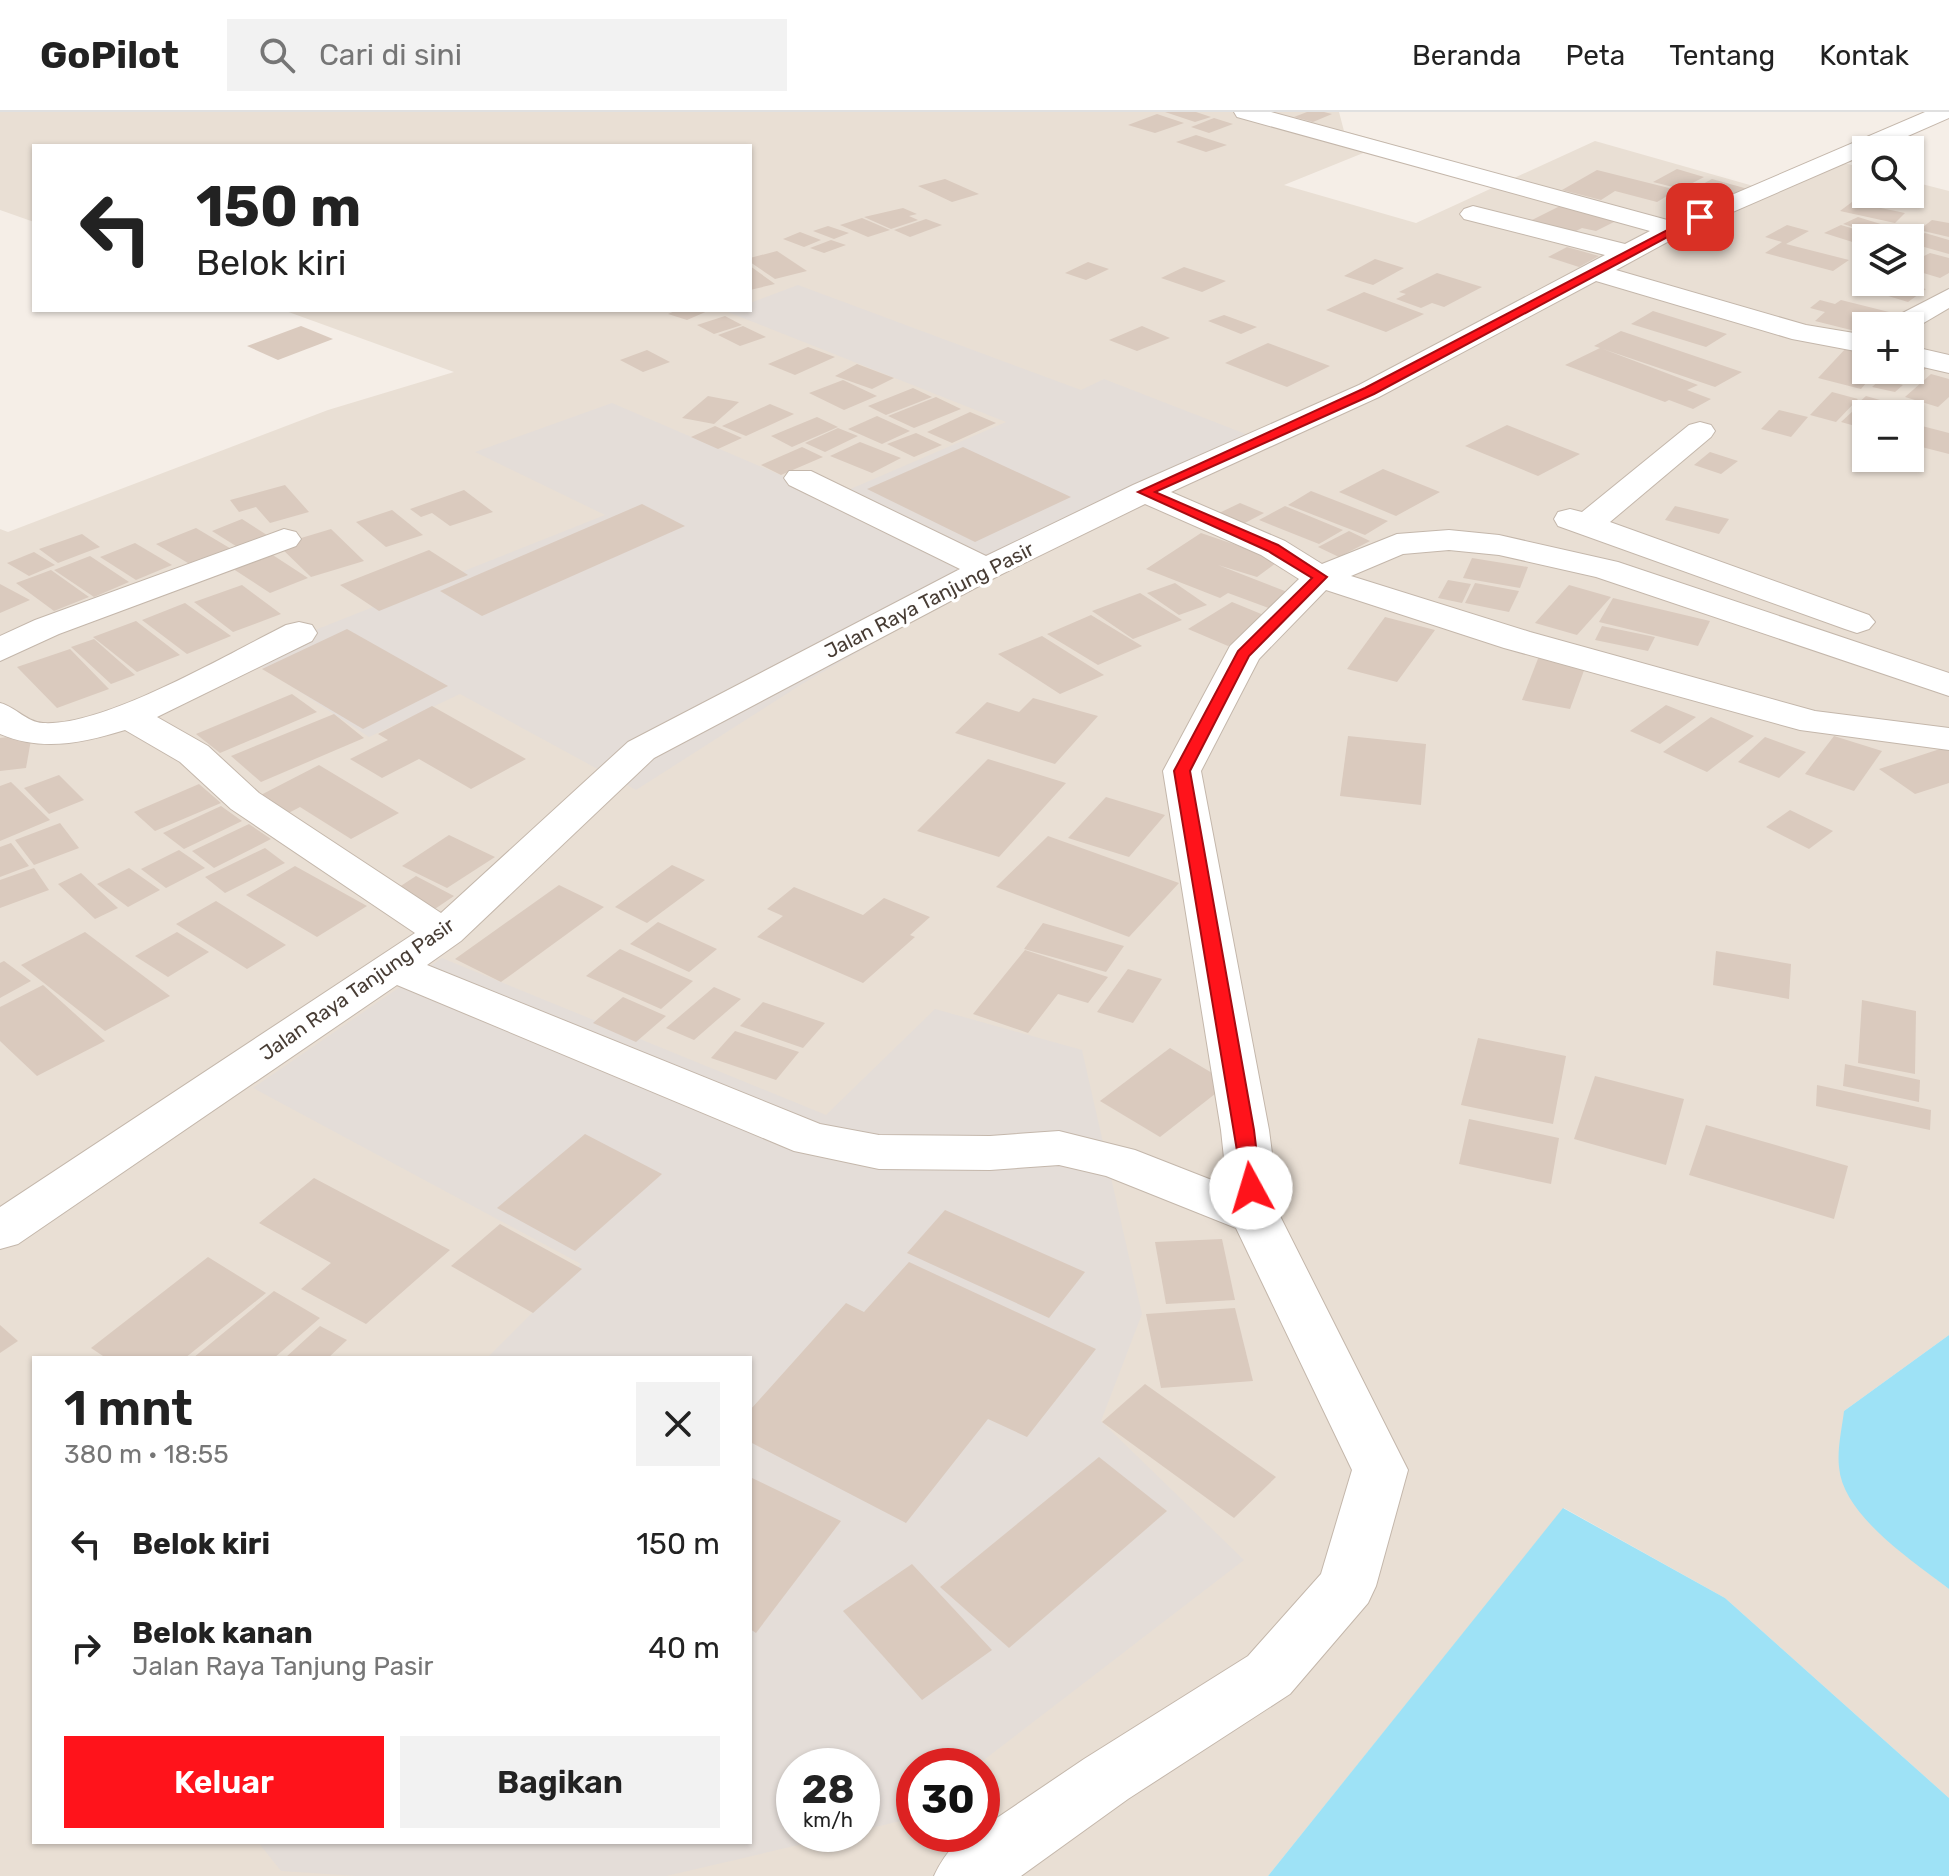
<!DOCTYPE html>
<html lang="id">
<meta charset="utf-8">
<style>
:root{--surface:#fff;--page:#f2f2f2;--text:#222;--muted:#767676;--line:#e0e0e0;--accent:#ff131b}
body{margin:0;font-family:Rubik,sans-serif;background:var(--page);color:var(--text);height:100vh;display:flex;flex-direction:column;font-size:30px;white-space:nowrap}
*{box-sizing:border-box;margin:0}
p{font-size:26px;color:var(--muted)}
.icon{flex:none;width:44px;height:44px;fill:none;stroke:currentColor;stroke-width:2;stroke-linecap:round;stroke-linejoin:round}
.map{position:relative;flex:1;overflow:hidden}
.sheet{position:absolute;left:32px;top:1244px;width:720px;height:488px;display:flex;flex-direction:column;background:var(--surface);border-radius:0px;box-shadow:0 2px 6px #0004}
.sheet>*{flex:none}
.top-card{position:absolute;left:32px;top:32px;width:720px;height:168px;border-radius:0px;box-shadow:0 2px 6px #0004;background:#fff;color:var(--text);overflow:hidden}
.tools{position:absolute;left:1852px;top:24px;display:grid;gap:16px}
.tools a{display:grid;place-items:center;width:72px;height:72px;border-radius:0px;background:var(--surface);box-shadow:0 2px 6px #0004;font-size:40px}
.speed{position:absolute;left:776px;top:1636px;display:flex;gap:16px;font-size:40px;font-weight:700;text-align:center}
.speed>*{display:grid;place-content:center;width:104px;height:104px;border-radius:50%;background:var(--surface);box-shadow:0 2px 6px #0004;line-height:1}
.speed small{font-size:20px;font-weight:400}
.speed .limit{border:12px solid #d22;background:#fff;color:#111}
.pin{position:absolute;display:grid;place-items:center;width:68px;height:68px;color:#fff;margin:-34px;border-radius:16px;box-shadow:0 4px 12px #0006}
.me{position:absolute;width:88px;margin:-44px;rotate:354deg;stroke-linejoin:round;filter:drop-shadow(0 0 6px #0008)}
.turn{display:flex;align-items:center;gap:28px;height:168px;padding:0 32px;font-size:36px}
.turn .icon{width:104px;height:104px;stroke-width:2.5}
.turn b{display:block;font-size:56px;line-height:68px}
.round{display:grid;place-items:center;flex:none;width:84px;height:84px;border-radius:0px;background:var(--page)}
.headline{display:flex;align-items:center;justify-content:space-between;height:136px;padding:0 32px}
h1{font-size:48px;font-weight:600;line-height:60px}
.button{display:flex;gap:16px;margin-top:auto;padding:16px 32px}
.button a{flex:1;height:92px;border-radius:0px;background:var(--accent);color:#fff;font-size:32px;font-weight:600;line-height:92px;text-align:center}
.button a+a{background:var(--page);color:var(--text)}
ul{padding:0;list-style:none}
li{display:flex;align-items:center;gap:24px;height:104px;padding:0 32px}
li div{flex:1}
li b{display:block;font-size:30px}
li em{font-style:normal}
header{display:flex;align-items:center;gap:48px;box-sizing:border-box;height:112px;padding:0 40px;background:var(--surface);border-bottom:2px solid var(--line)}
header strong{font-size:38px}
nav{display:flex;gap:44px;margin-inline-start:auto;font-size:28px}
.search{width:560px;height:72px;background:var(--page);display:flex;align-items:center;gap:20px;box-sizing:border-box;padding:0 28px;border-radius:0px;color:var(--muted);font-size:30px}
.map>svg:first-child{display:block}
</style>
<header>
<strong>GoPilot</strong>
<div class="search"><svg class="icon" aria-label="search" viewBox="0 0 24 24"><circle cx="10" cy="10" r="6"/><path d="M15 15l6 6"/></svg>Cari di sini</div>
<nav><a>Beranda</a><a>Peta</a><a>Tentang</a><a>Kontak</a></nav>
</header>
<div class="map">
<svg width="1949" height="1764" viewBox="0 0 1949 1764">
<rect width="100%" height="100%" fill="#f5eee7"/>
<path fill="#e9dfd4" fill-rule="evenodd" d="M 0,0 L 1339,0 L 1344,19 L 1388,31 L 1284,73 L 1416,111 L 1595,29 L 1771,79 L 1830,47 L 1866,57 L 1866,82 L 1910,82 L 1910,69 L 1949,79 L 1949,1223 L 1844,1299 L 1898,1437 L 1949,1477 L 1949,1686 L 1725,1486 L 1564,1396 L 1268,1764 L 0,1764 L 0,417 L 8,420 L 328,298 L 454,260 L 283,198 L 750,198 L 750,34 L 34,34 L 34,110 L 0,98 ZM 1866,126 L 1910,126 L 1910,170 L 1866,170 ZM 1866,214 L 1910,214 L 1910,258 L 1866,258 ZM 1866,302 L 1910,302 L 1910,346 L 1866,346 ZM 34,1246 L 750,1246 L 750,1730 L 34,1730 ZM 794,1654 L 862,1654 L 862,1722 L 794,1722 ZM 914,1654 L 982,1654 L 982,1722 L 914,1722 Z"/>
<g fill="#e4ddd8">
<polygon points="798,173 1081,278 1104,267 1274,333 1024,445 802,572 636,678 460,582 369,625 247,545 605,403 475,340 612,291 832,385 1006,310 728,200 750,198 750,191"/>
<polygon points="442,846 826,1003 935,897 1082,938 1142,1202 1101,1309 1244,1448 976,1654 914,1654 914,1701 905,1708 862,1718 862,1654 794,1654 794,1722 846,1722 666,1764 357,1764 281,1759 258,1730 750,1730 750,1246 487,1246 581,1152 253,976"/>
</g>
<g fill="#9ee2f6">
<path d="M 1949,1223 L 1949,1477 C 1913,1449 1843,1404 1839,1355 C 1837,1337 1842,1316 1844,1299 Z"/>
<polygon points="1563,1396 1725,1486 1949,1686 1949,1764 1268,1764"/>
</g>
<g fill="#dacabe">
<polygon points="1165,0 1196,0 1211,5 1195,10"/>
<polygon points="1307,0 1324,0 1332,2 1313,10 1294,5"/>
<polygon points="1157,2 1184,11 1155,21 1128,13"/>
<polygon points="1214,6 1233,12 1209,21 1191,15"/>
<polygon points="1196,23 1227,33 1206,40 1176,30"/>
<polygon points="1677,57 1704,65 1681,77 1653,70"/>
<polygon points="1597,58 1677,78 1657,90 1615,79 1601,88 1562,78"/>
<polygon points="945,67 979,82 952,90 918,74"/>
<polygon points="1712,67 1748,77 1725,90 1688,80"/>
<polygon points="1852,90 1905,101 1895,111 1840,99"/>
<polygon points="1564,92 1618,108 1596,119 1582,116 1572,121 1530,109"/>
<polygon points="903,96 917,102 909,104 918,108 891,117 864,105"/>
<polygon points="1858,105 1900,118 1885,125 1843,112"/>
<polygon points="862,106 890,118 868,125 840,113"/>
<polygon points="926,107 942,113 910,125 894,118"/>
<polygon points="1932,108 1949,111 1949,125 1919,118"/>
<polygon points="1787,113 1809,119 1786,132 1849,148 1833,159 1765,141 1782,130 1765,125"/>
<polygon points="1841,113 1881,125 1881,126 1866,126 1862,133 1824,121"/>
<polygon points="828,114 849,121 834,127 813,119"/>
<polygon points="800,120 821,128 804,135 783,127"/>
<polygon points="1925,121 1949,128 1949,142 1910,131"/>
<polygon points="831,128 846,133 824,141 810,136"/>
<polygon points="1567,135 1599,144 1579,155 1548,145"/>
<polygon points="777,139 807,159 775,167 750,150 750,146"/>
<polygon points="1930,141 1949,146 1949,161 1940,166 1910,157 1910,151"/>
<polygon points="1375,147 1404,156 1373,173 1344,164"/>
<polygon points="1088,150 1109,157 1086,168 1065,161"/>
<polygon points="750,154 775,172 750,178"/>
<polygon points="1184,155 1226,169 1202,180 1161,166"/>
<polygon points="1437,161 1482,175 1444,195 1432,191 1421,196 1396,187 1406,182 1399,180"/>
<polygon points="1876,170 1900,170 1926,177 1908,190 1865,177"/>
<polygon points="1364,180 1424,202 1386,220 1326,198"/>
<polygon points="1820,188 1835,192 1841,188 1889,200 1872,214 1866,214 1863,221 1815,209 1825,200 1810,196"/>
<polygon points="677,198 710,198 687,208 668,202"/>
<polygon points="1653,199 1727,222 1706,235 1631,212"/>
<polygon points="1224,203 1257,215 1241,222 1208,209"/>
<polygon points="725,204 742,213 714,222 697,213"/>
<polygon points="301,214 333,227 278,248 247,234"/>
<polygon points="743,214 766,225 740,234 718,223"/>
<polygon points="1142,214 1170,226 1137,239 1109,228"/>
<polygon points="1621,219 1742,260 1715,275 1603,237 1698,273 1687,278 1711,287 1693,297 1669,288 1665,290 1565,253 1600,236 1594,234"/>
<polygon points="1268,231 1330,254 1287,275 1225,251"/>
<polygon points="1848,234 1866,238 1866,258 1877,258 1861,277 1818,266"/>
<polygon points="808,235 835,245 795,263 768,252"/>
<polygon points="647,238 670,250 643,260 620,248"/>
<polygon points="1910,249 1929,254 1908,272 1884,266 1894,258 1910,258"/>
<polygon points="857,252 894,266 872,277 835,264"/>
<polygon points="1931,262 1949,267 1949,285 1938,295 1905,285"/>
<polygon points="1881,267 1903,273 1895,280 1872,275"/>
<polygon points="843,268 877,284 844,298 809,281"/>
<polygon points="913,276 932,285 886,303 868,294"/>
<polygon points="1832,280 1858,287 1836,310 1810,303"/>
<polygon points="708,284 739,290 714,312 682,306"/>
<polygon points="1866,284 1887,290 1877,299 1856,293"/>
<polygon points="936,285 961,297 914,316 888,304"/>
<polygon points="770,292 794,302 746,324 722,314"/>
<polygon points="1779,298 1808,305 1791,325 1761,317"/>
<polygon points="1854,298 1866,302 1866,317 1841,310"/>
<polygon points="970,300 996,311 952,331 927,320"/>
<polygon points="877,304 910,319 882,332 848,317"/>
<polygon points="817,305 838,315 792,335 771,324"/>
<polygon points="1507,313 1580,342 1538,364 1465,334"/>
<polygon points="715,314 742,326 718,337 691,325"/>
<polygon points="1922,314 1949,321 1949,342 1910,332 1910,327"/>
<polygon points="838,316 858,324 825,340 805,331"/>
<polygon points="916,321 942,333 914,345 887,332"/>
<polygon points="860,330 901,346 872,361 830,344"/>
<polygon points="802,335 823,345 781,363 761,353"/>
<polygon points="963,335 1071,385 975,430 867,377"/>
<polygon points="1710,340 1738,349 1721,362 1694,353"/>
<polygon points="1383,357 1440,380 1396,404 1339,380"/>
<polygon points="285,373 309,400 270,411 256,395 239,400 230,388"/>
<polygon points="464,378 493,400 450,414 432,401 421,405 410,397"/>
<polygon points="1311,379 1388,409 1365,423 1288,393"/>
<polygon points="1240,391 1264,401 1241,413 1217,402"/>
<polygon points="642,392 685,414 482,504 440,479"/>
<polygon points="1285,394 1343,418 1319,432 1259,408"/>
<polygon points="1675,394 1729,407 1719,422 1665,408"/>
<polygon points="392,398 423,423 386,435 356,410"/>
<polygon points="242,407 270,425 239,436 212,419"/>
<polygon points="196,416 233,438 193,454 156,432"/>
<polygon points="331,417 364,449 311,465 278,433"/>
<polygon points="1349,419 1370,429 1339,445 1318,435"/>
<polygon points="1201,421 1280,448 1257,465 1218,453 1295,483 1274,498 1228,481 1220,486 1146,457"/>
<polygon points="82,422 100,435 58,451 39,437"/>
<polygon points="135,431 172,453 136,468 100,445"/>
<polygon points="262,436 308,466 270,481 224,451"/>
<polygon points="429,438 468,463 379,499 340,473"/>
<polygon points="34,440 55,453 29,464 7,451"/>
<polygon points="90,444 129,470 94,485 54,458"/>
<polygon points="1472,446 1528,455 1520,476 1463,466"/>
<polygon points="51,458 89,485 54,499 16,471"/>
<polygon points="1448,468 1471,472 1462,491 1438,486"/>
<polygon points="1175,471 1207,493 1179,503 1147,481"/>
<polygon points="1475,471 1519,479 1509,500 1465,491"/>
<polygon points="0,472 30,488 0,501"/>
<polygon points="242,473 281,502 233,520 194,490"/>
<polygon points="1569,473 1611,485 1577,523 1535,511"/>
<polygon points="1140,481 1182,508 1133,527 1092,499"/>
<polygon points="1613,486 1710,509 1698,534 1599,510"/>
<polygon points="1232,490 1271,506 1228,534 1188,517"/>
<polygon points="185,491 231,524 187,542 142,508"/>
<polygon points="1091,503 1142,534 1098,553 1047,522"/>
<polygon points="1385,505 1435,518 1397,570 1347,557"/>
<polygon points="136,509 180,543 137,560 93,525"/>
<polygon points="1602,514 1655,525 1648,539 1595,528"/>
<polygon points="347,517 448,574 363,617 262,557"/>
<polygon points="1042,524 1104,563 1060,582 998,542"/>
<polygon points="94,527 135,563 111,572 71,535"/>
<polygon points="70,537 109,577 57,596 17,555"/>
<polygon points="1539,544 1586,553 1570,597 1522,588"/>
<polygon points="292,582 317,600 220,641 196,622"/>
<polygon points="1033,586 1098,604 1055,652 955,621 987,590 1019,600"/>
<polygon points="1666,593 1696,605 1660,632 1630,619"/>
<polygon points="432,594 526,647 471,677 419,647 382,666 350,647 388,628 378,622"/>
<polygon points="334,602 364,626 261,670 231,644"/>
<polygon points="1711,605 1754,624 1707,660 1663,640"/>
<polygon points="32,622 26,656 0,659 0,626"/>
<polygon points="1348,624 1426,632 1421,693 1340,684"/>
<polygon points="1834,624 1882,639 1854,679 1805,662"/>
<polygon points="1765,625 1806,640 1779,666 1738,650"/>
<polygon points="1946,635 1949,638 1949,671 1915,682 1879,657"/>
<polygon points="988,647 1066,671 999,745 917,719"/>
<polygon points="319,653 399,701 351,727 300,695 277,707 249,689"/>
<polygon points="59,663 84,688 49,702 24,676"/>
<polygon points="11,670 50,708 0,729 0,674"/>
<polygon points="199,672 221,691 155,719 134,700"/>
<polygon points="1106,685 1165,703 1129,745 1068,726"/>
<polygon points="221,694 242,709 184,737 163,721"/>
<polygon points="1790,698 1833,719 1809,737 1766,715"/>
<polygon points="60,711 79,736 34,753 15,728"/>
<polygon points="249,712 271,727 214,756 192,739"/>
<polygon points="449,723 495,745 447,776 402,754"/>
<polygon points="1048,724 1179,771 1129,825 996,775"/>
<polygon points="11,731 29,754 0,765 0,735"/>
<polygon points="265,736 285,751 225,781 205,765"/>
<polygon points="179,738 205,756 166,776 141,757"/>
<polygon points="672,753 705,768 647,811 615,795"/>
<polygon points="295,754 367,794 317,825 246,783"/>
<polygon points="34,756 49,778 0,796 0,768"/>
<polygon points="129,756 160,778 128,795 97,772"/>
<polygon points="81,761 118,796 95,807 58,772"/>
<polygon points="416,764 454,784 426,803 387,783"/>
<polygon points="559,773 604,795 501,870 455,847"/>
<polygon points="794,775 863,803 884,786 930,805 910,823 915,825 863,871 757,825 783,804 767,797"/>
<polygon points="216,789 286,833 247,857 176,812"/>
<polygon points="658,810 717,837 689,860 630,832"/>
<polygon points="1043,811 1124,834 1106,860 1024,837"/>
<polygon points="85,820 170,884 105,919 21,853"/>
<polygon points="177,820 209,840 168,865 135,844"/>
<polygon points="620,837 693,869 661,897 586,864"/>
<polygon points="1025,838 1108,865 1088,891 1058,882 1028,921 973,902"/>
<polygon points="1716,839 1791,852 1789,887 1713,873"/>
<polygon points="4,849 31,869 0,886 0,851"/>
<polygon points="1128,857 1162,867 1133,911 1097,900"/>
<polygon points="43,873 105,929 37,964 0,929 0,895"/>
<polygon points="714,875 741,887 694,928 666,916"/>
<polygon points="623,885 666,904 636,930 593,911"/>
<polygon points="1862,888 1916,899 1915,962 1858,951"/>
<polygon points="763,890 825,911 803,936 740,914"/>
<polygon points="735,919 799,940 776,968 711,946"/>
<polygon points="1478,926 1566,944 1553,1012 1461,993"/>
<polygon points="1170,936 1229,971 1160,1025 1100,989"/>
<polygon points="1845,952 1920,968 1919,990 1843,974"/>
<polygon points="1595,964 1684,987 1666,1053 1574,1027"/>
<polygon points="1817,973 1931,998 1930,1018 1816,994"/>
<polygon points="1469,1007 1559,1026 1551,1072 1459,1052"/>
<polygon points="1706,1013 1848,1054 1834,1107 1689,1063"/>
<polygon points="585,1022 662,1062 575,1139 497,1096"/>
<polygon points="314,1066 450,1138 366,1212 301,1177 331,1151 259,1111"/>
<polygon points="945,1098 1085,1160 1049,1206 907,1141"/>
<polygon points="500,1112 582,1157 533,1201 451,1154"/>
<polygon points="1222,1127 1235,1188 1166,1192 1155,1130"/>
<polygon points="208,1145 266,1181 185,1246 106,1246 91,1236"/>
<polygon points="909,1150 1096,1237 1027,1325 988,1307 906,1411 750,1330 750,1298 846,1191 864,1200"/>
<polygon points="274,1179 320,1206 274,1246 193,1246"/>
<polygon points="1235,1196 1253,1269 1161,1276 1146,1202"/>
<polygon points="0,1213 18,1229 0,1241"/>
<polygon points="320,1214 347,1228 328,1246 285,1246"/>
<polygon points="1145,1272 1276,1365 1234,1406 1102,1310"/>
<polygon points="1099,1345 1167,1399 1009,1536 940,1475"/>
<polygon points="750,1365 841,1409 756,1521 750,1517"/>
<polygon points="912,1452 992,1538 922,1588 843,1499"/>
</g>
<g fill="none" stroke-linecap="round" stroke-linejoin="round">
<g stroke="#c4b7ab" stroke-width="2">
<g id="minor">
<path d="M 1234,0 L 1271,0 L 1671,109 L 1925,0 L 1949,0 L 1949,6 L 1876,38 L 1866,38 L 1866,42 L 1682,122 L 1616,158 L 1806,213 L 1866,223 L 1866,241 L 1792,227 L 1596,169 L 1379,285 L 1171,380 L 1285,429 L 1322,452 L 1397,422 L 1449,418 L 1499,423 L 1618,450 L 1949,561 L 1949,584 L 1596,465 L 1499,443 L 1449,438 L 1403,442 L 1351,464 L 1530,520 L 1815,599 L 1949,616 L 1949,638 L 1800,618 L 1504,536 L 1326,478 L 1259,547 L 1201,659 L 1269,1018 L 1280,1104 L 1408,1358 L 1376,1474 L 1368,1491 L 1290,1582 L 1128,1687 L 1021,1764 L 934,1764 C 943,1745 958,1722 982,1722 L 982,1716 L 1084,1647 L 1248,1544 L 1321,1462 L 1352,1358 L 1236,1116 L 1106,1064 L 1059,1053 L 990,1058 L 879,1057 L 794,1039 L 397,873 L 18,1132 L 0,1137 L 0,1095 L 415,821 L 231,697 L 180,650 L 125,618 C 82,631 43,640 0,622 L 0,591 C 16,595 26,610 43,611 C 104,615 228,542 286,513 L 299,510 L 312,513 L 317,521 L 312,529 L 157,605 L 208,634 L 259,681 L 441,801 L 628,630 L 960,457 L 789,373 L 784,366 L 789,359 L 811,359 L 986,444 L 1133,373 L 1359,273 L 1605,143 L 1464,107 L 1460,102 L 1464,97 L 1473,94 L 1625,132 L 1650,119 L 1237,5 ZM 1145,392 L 1261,443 L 1299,467 L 1230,534 L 1163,659 L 1221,1018 L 1227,1074 L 1135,1038 L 1059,1019 L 990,1024 L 879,1023 L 820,1012 L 427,853 L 461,829 L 654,646 L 998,464 Z"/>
<polygon points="1949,177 1949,196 1910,219 1910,214 1885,214 1889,208"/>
<polygon points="1910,234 1949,243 1949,261 1910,252"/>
<polygon points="1700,310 1711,313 1715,319 1711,325 1610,410 1869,503 1875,510 1869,517 1857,521 1845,517 1558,414 1554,407 1558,400 1570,397 1582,400 1689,313"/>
<polygon points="284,417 296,420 301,427 296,434 59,522 0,549 0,524 35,508"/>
</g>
</g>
<use href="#minor" fill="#fff" fill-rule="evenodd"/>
</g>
<polygon fill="#ff131b" stroke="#a60c12" stroke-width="2" points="1696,103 1705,105 1374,282 1155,380 1278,433 1327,465 1249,544 1190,659 1254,1018 1261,1076 1258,1081 1244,1081 1174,659 1238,539 1312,466 1268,439 1138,380 1365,276"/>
<g text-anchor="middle" stroke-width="7" stroke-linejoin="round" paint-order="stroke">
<g font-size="20" fill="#483d35" stroke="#fff">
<text transform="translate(929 488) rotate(-27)" y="7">Jalan Raya Tanjung Pasir</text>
<text transform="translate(357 877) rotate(-35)" y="7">Jalan Raya Tanjung Pasir</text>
</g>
</g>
</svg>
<div class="tools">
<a><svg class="icon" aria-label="search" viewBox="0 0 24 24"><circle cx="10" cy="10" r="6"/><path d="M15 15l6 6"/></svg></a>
<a><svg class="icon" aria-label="layers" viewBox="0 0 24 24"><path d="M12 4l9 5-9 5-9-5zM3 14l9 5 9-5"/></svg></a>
<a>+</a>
<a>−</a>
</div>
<div class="speed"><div>28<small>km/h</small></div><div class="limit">30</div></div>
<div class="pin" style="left:1700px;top:105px;background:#d93025"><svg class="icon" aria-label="arrive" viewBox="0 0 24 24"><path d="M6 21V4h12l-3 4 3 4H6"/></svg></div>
<svg class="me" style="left:1251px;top:1076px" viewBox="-20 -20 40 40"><circle r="19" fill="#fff"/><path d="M0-13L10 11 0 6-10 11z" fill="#ff131b"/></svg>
<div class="top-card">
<div class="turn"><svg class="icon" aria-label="left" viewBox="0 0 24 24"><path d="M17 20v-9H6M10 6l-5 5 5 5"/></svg><div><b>150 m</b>Belok kiri</div></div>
</div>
<section class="sheet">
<div class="headline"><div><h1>1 mnt</h1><p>380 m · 18:55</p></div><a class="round"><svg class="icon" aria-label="close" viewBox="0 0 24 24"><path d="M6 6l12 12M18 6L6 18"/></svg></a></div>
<ul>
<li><svg class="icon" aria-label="left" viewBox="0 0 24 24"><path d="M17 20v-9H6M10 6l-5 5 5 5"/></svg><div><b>Belok kiri</b></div><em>150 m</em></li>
<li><svg class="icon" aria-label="right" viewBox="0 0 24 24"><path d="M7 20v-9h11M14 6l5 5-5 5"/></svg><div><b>Belok kanan</b><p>Jalan Raya Tanjung Pasir</p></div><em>40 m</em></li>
</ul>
<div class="button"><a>Keluar</a><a>Bagikan</a></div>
</section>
</div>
